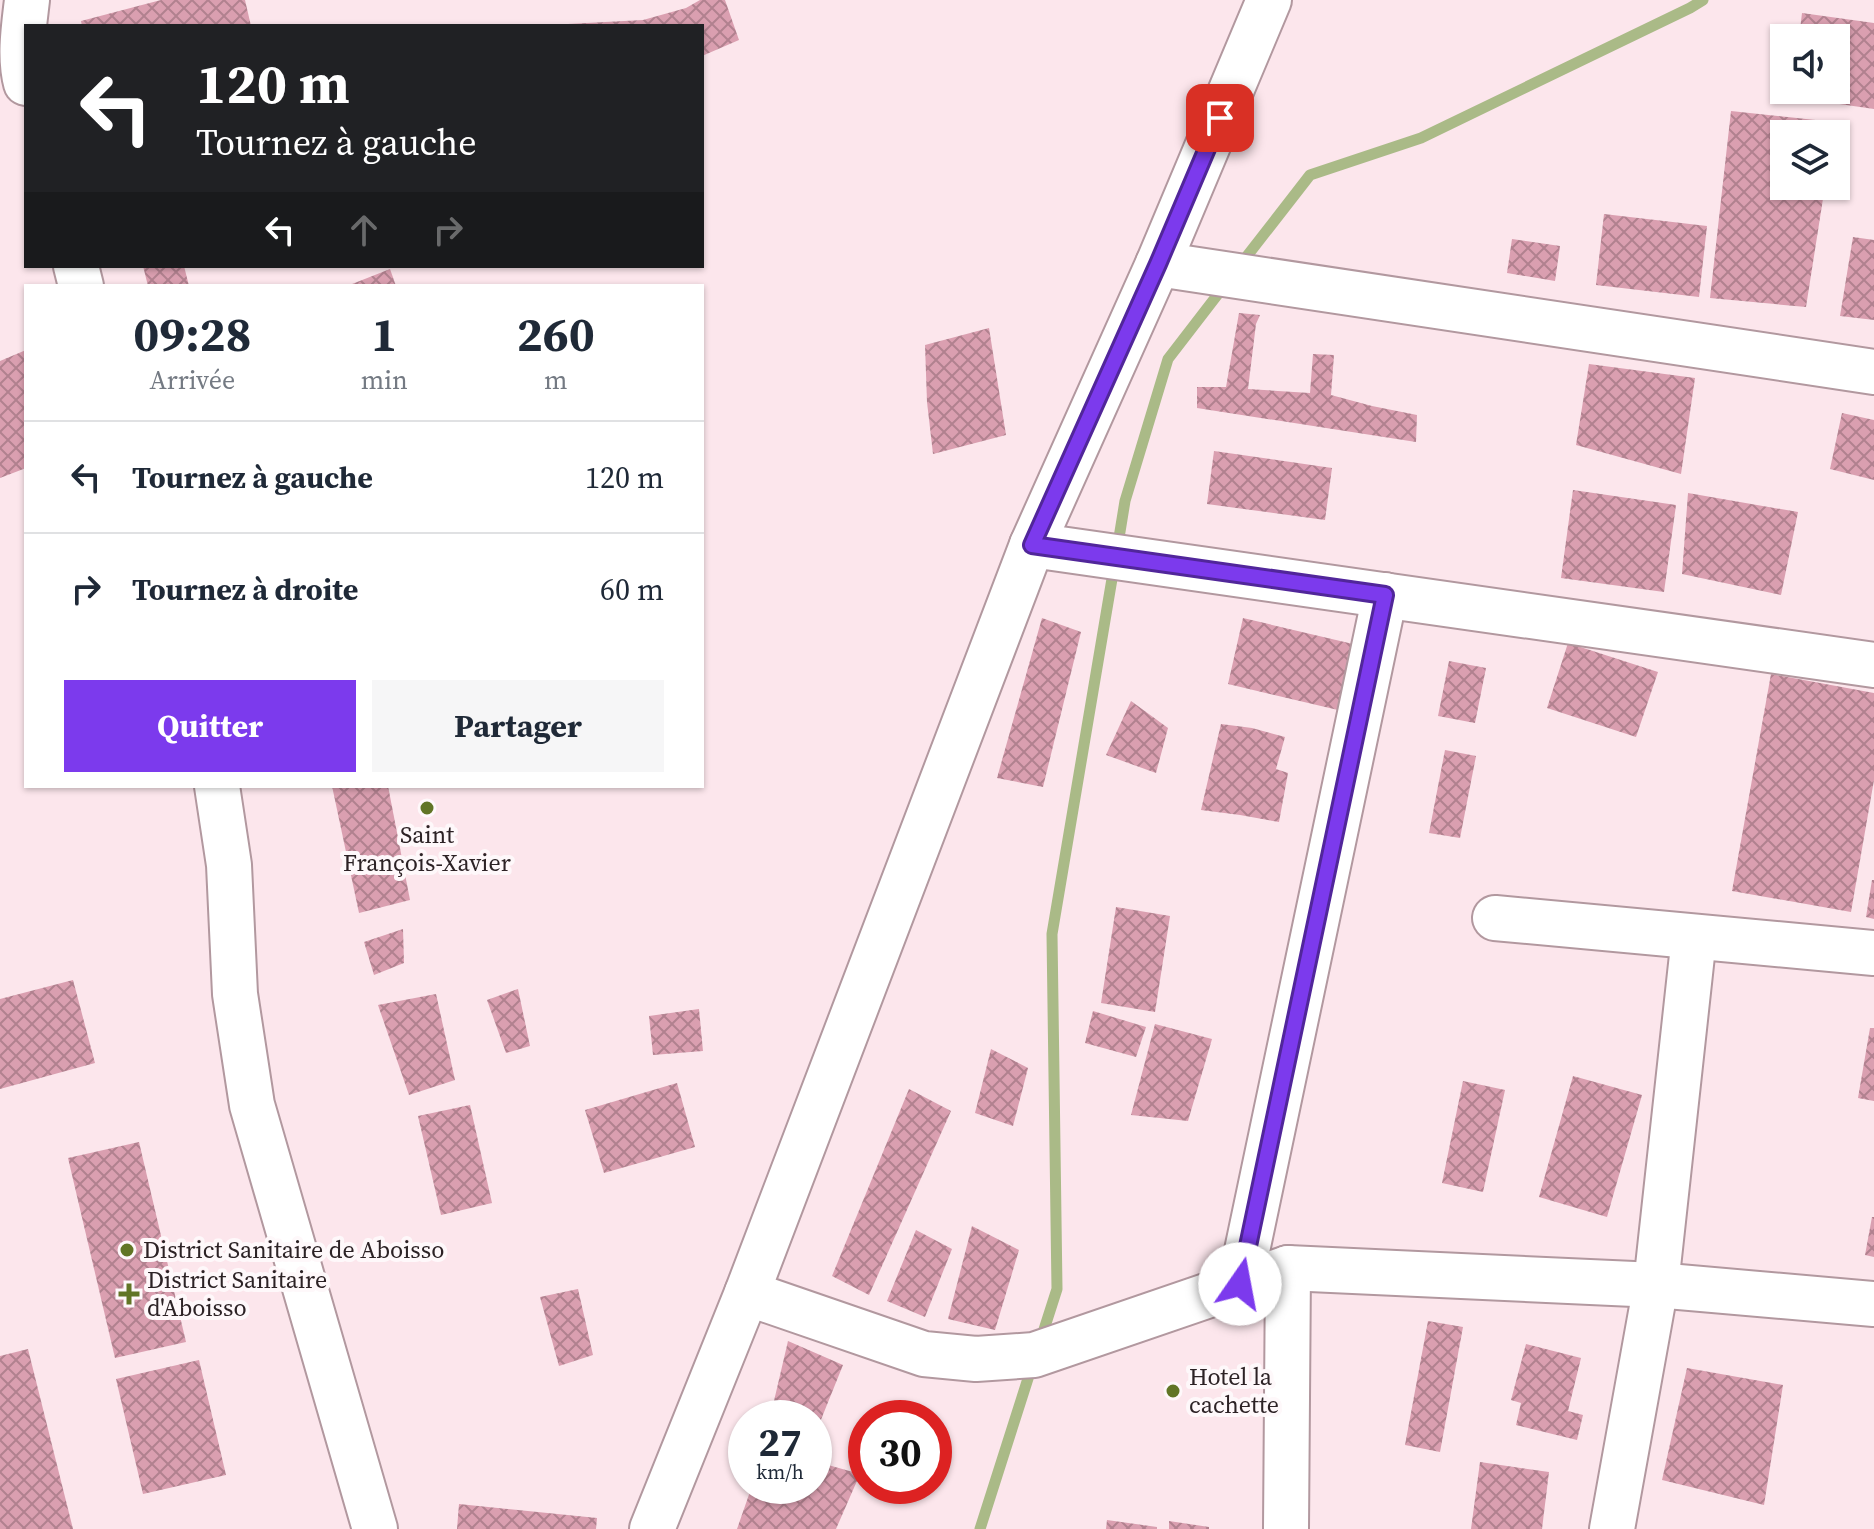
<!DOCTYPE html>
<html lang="fr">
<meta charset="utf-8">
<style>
:root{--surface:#fff;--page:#f6f6f7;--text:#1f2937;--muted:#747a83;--line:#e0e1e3;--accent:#7c3aed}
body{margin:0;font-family:"Source Serif 4",serif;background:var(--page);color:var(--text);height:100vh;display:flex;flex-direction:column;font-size:30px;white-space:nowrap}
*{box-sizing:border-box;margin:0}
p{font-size:26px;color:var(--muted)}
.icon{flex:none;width:44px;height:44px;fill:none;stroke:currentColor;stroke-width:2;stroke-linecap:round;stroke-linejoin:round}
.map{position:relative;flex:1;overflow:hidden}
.sheet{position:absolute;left:24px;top:284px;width:680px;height:504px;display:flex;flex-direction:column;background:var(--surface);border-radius:0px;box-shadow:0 2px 6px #0004}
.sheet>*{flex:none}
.guide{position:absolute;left:24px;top:24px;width:680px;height:244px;border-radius:0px;box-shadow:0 2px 6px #0004;background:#202124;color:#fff;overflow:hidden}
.buttons{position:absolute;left:1770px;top:24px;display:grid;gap:16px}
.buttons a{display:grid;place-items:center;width:80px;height:80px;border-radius:0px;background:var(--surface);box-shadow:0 2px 6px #0004;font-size:40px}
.speed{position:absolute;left:728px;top:1400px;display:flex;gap:16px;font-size:40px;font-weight:700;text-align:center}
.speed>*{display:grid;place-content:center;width:104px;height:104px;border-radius:50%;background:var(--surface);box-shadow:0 2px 6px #0004;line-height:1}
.speed small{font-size:20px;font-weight:400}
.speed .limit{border:12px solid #d22;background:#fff;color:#111}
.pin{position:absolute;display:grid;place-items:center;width:68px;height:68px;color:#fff;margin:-34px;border-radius:16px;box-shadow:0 4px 12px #0006}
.me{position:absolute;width:88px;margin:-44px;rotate:12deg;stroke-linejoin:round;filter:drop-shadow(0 0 6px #0008)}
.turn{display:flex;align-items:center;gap:28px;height:168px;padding:0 40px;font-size:36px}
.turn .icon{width:104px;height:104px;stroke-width:2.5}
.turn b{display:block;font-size:56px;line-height:68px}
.lanes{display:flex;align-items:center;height:76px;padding:0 40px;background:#0003;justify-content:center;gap:40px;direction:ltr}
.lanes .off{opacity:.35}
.eta{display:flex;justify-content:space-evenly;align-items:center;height:136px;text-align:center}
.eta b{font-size:48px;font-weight:700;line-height:56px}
.button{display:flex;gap:16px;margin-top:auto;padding:16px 40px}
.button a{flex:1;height:92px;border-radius:0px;background:var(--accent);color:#fff;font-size:32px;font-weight:700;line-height:92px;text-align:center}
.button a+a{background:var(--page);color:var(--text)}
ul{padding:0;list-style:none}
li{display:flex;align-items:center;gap:24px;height:112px;padding:0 40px;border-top:2px solid var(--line)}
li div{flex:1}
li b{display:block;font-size:30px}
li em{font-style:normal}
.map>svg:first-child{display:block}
</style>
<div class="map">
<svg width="1874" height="1529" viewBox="0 0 1874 1529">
<defs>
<pattern id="building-cross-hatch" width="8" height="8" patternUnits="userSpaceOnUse" patternTransform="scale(2)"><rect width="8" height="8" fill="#da9fb0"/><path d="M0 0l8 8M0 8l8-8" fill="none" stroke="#b1818f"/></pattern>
</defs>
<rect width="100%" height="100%" fill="#fce6ec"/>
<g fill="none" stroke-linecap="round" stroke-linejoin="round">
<g stroke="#aaba87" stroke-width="11">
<polyline points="1240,265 1310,175 1421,138 1690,8 1703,0"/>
<polyline points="1117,550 1125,501 1168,359 1225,285"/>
<polyline points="1040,1342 1057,1289 1052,934 1114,567"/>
<polyline points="980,1529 1032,1366"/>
</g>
</g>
<g fill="url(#building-cross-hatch)">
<polygon points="161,0 245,0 251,26 82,26 81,21"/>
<polygon points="700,0 725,0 739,40 702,56 702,26 568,26 568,24 643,20 686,8"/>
<polygon points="1802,13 1874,23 1874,109 1791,97 1792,90 1836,90 1836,38 1799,38"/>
<polygon points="1731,111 1834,122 1833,134 1784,134 1784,186 1825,186 1806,307 1710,298"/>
<polygon points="1604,214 1707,226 1699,297 1596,285"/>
<polygon points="1853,237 1874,240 1874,320 1840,316"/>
<polygon points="1512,239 1560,246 1555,281 1507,273"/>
<polygon points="143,266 184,266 189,286 148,286"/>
<polygon points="390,269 396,286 347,286"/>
<polygon points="1239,313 1260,315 1256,324 1248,389 1310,393 1313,354 1334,355 1331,395 1372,406 1417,415 1416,442 1197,408 1197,387 1226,387"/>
<polygon points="989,328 1006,435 933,454 927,402 925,345"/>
<polygon points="26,350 26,468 0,478 0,361"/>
<polygon points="1589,364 1695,378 1681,474 1576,445"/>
<polygon points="1842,413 1874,420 1874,480 1830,469"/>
<polygon points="1214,451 1332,468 1325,520 1207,504"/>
<polygon points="1573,490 1676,505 1664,592 1561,578"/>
<polygon points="1688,493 1798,512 1781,595 1682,574"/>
<polygon points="1042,618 1081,632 1043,787 997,778"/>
<polygon points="1243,618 1353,644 1338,710 1228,684"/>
<polygon points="1568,643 1658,672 1636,737 1547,708"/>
<polygon points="1449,661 1486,668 1475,723 1438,716"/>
<polygon points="1771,674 1874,693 1874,780 1851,912 1732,891"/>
<polygon points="1131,701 1168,728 1156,773 1106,755"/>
<polygon points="1221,724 1252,728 1285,737 1276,769 1288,773 1279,822 1240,815 1201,810"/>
<polygon points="1445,750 1476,756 1460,838 1429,833"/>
<polygon points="332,786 388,786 410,900 359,913"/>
<polygon points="1872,880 1874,880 1874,919 1866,917"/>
<polygon points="1116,907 1170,916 1155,1012 1101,1003"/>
<polygon points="403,929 404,963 374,975 364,942"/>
<polygon points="73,980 95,1063 0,1089 0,999"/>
<polygon points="518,989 530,1046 506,1053 487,1000"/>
<polygon points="436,994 455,1080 409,1095 378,1005"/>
<polygon points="699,1009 703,1051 653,1055 649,1016"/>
<polygon points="1093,1011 1146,1027 1136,1057 1085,1043"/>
<polygon points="1155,1024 1212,1039 1188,1121 1131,1115"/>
<polygon points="1870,1028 1874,1028 1874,1101 1858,1098"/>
<polygon points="991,1049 1028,1068 1013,1126 975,1113"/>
<polygon points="1573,1076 1642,1095 1607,1217 1539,1197"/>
<polygon points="1463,1081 1505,1090 1483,1192 1442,1183"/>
<polygon points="677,1083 695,1147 604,1173 585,1110"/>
<polygon points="909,1089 951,1111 869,1295 832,1276"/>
<polygon points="470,1105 492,1203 441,1215 418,1116"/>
<polygon points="139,1142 186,1342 115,1358 68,1158"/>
<polygon points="1872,1217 1874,1217 1874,1257 1865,1255"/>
<polygon points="972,1226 1019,1250 995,1330 948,1319"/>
<polygon points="916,1230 952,1249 925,1317 887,1301"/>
<polygon points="578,1289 593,1355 559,1366 540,1297"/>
<polygon points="1428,1321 1463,1327 1440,1452 1405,1445"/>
<polygon points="788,1341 843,1365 814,1437 814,1418 770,1418"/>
<polygon points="1526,1344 1581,1358 1568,1411 1583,1415 1577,1440 1516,1425 1521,1403 1511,1400"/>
<polygon points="28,1349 73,1529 0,1529 0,1356"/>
<polygon points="199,1360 226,1475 143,1494 116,1379"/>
<polygon points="1687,1368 1783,1385 1764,1505 1662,1480"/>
<polygon points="814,1461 860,1474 836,1529 737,1529 752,1486 814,1486"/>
<polygon points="1480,1462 1549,1472 1542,1529 1471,1529"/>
<polygon points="459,1504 597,1518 596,1529 457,1529"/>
<polygon points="1107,1520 1157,1527 1157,1529 1106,1529"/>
<polygon points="1169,1521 1209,1527 1209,1529 1169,1529"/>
</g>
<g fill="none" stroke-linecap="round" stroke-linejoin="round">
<g stroke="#b2989f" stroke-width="48">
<g id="street">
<path d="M 26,83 C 19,57 24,26 27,0"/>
<polyline points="1158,264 1874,372"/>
<polyline points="76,266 81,286"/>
<polyline points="1032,545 1874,665"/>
<polyline points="217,786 229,865 235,994 252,1105 375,1529"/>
<polyline points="1495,918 1874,953"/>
<polyline points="1240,1284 1385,595"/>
<polyline points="747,1293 924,1354 976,1359 1034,1355 1288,1268 1656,1285 1874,1304"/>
<polyline points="652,1529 747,1293 1032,545 1158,264 1269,0"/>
<polyline points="1286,1529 1288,1268"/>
<polyline points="1612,1529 1656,1285 1694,937"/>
</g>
</g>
<use href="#street" stroke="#fff" stroke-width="44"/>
</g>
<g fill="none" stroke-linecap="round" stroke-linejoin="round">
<g stroke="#51269a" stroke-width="20">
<polyline id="route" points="1220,118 1158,264 1032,545 1385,595 1240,1284"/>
</g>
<use href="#route" stroke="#7c3aed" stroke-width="14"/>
</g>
<g fill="#617525" stroke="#fef8fa" stroke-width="3">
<circle cx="427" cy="808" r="8"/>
<circle cx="127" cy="1250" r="8"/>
<path d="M125 1282h8v8h8v8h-8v8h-8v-8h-8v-8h8z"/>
<circle cx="1173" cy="1391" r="8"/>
</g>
<g text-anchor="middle" stroke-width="8" stroke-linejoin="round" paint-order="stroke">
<g font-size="24" fill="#2c2225" stroke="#fef8fa" text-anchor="start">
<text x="427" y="843" text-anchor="middle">Saint<tspan x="427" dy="28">François-Xavier</tspan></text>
<text x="143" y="1258">District Sanitaire de Aboisso</text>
<text x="147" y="1288">District Sanitaire<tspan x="147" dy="28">d'Aboisso</tspan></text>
<text x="1189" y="1385">Hotel la<tspan x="1189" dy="28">cachette</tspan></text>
</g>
</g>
</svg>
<div class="buttons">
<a><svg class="icon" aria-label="sound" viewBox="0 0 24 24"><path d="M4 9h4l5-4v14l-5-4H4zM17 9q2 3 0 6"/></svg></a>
<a><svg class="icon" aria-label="layers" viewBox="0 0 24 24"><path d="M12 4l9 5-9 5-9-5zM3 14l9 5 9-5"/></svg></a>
</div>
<div class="speed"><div>27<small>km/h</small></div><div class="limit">30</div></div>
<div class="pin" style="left:1220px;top:118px;background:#d93025"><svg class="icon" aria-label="arrive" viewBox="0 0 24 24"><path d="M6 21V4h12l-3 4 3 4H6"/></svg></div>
<svg class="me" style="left:1240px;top:1284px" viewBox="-20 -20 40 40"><circle r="19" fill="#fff"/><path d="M0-13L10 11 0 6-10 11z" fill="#7c3aed"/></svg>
<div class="guide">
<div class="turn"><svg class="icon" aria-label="left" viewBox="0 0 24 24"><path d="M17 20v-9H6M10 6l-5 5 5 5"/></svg><div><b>120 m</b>Tournez à gauche</div></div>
<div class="lanes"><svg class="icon" aria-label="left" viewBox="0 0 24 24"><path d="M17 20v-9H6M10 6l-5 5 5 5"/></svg><svg class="icon off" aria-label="ahead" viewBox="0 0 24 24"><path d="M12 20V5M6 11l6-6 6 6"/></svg><svg class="icon off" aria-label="right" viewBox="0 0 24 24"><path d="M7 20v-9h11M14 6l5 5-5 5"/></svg></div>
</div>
<section class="sheet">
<div class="eta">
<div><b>09:28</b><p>Arrivée</p></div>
<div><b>1</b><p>min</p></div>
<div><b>260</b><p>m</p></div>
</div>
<ul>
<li><svg class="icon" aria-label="left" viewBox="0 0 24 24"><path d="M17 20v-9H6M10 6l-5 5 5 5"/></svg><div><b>Tournez à gauche</b></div><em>120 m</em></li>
<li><svg class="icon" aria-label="right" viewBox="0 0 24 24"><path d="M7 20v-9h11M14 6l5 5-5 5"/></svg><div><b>Tournez à droite</b></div><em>60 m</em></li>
</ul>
<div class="button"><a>Quitter</a><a>Partager</a></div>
</section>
</div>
